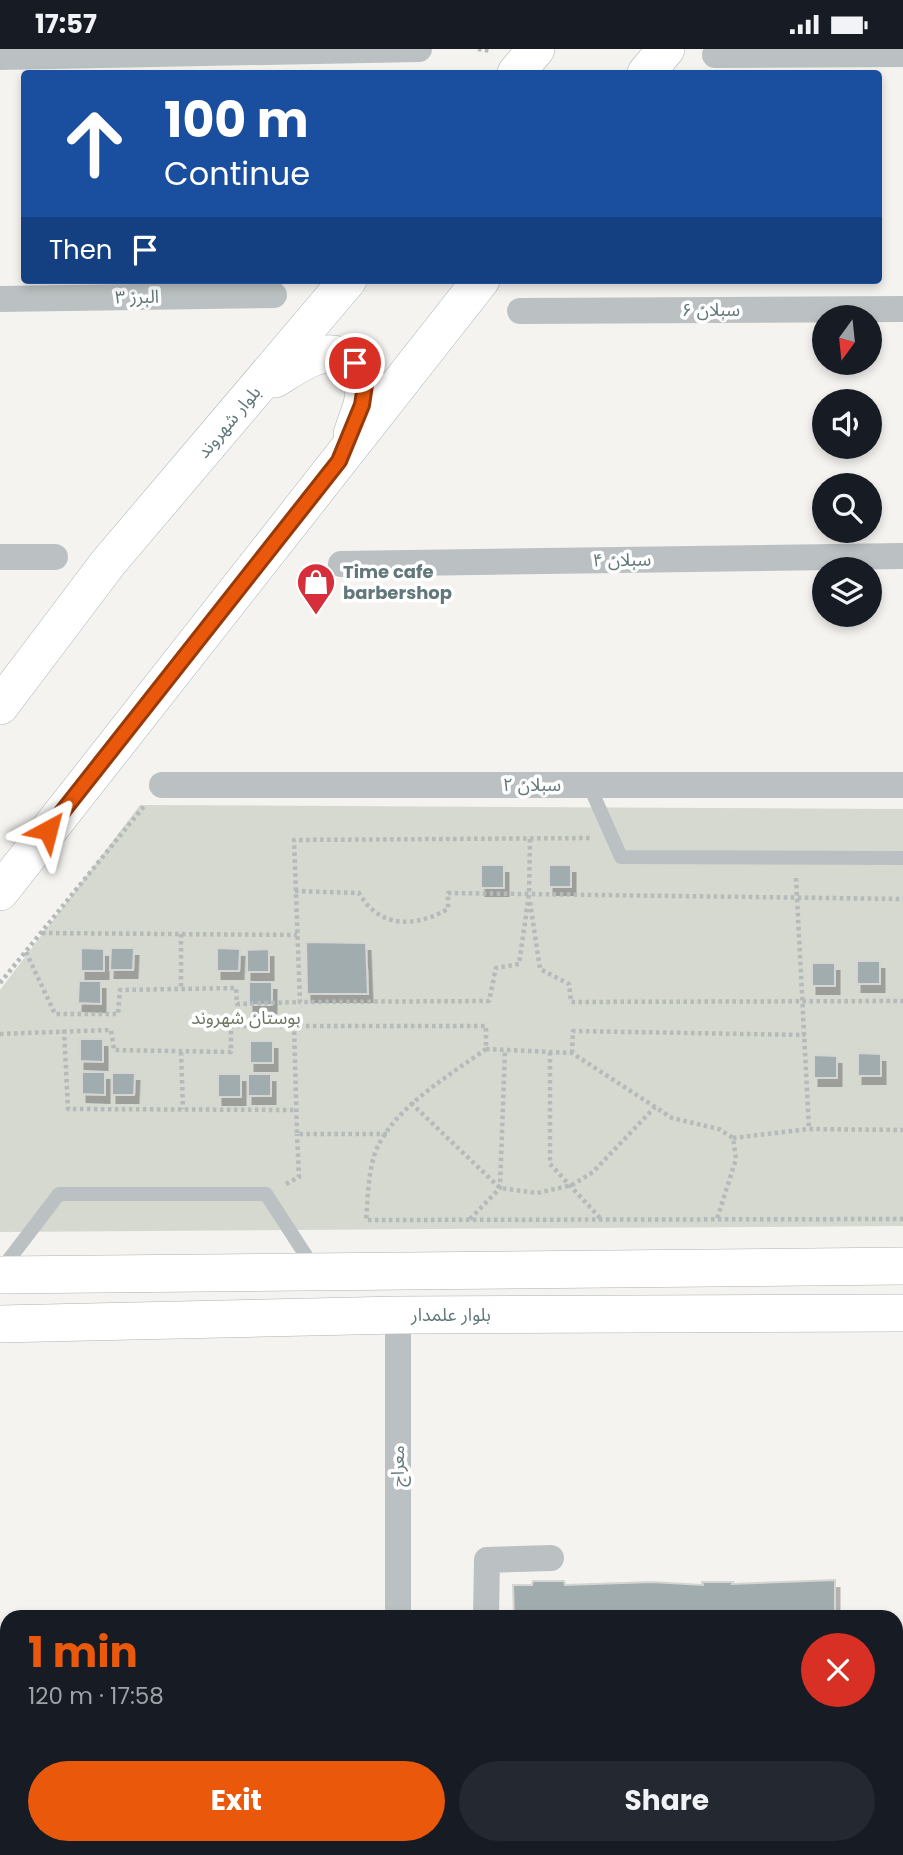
<!DOCTYPE html>
<meta charset="utf-8">
<style>
:root{--surface:#171b24;--page:#242831;--text:#f1f3f6;--muted:#9ea1a6;--accent:#ea580c}
body{margin:0;font-family:Poppins,"Noto Sans Arabic",sans-serif;background:var(--page);color:var(--text);height:100vh;display:flex;flex-direction:column;font-size:26px;white-space:nowrap}
*{box-sizing:border-box;margin:0}
p{font-size:23px;color:var(--muted)}
.icon{flex:none;width:38px;height:38px;fill:none;stroke:currentColor;stroke-width:2;stroke-linecap:round;stroke-linejoin:round}
.map{position:relative;flex:1;overflow:hidden}
.drawer{position:absolute;left:0px;top:1561px;width:903px;height:245px;display:flex;flex-direction:column;background:var(--surface);border-radius:21px 21px 0 0;box-shadow:0 4px 10px #0003}
.drawer>*{flex:none}
.hud{position:absolute;left:21px;top:21px;width:861px;height:214px;border-radius:7px;box-shadow:0 4px 10px #0003;background:#1a4fa0;color:#fff;overflow:hidden}
.needle{width:46px;rotate:195deg}
.controls{position:absolute;left:812px;top:256px;display:grid;gap:14px}
.controls a{display:grid;place-items:center;width:70px;height:70px;border-radius:50%;background:var(--surface);box-shadow:0 4px 10px #0003;font-size:35px}
.pin{position:absolute;display:grid;place-items:center;width:60px;height:60px;color:#fff;margin:-30px;border:4px solid #fff;border-radius:50%;box-shadow:0 2px 7px #0007}
.me{position:absolute;width:77px;margin:-38px;rotate:38deg;stroke-linejoin:round;filter:drop-shadow(0 0 5px #0008)}
.turn{display:flex;align-items:center;gap:24px;height:147px;padding:0 28px;font-size:32px}
.turn .icon{width:91px;height:91px;stroke-width:2.5}
.turn b{display:block;font-size:49px;line-height:60px}
.then{display:flex;align-items:center;height:66px;padding:0 28px;background:#0003;gap:14px;font-size:26px}
.round{display:grid;place-items:center;flex:none;width:74px;height:74px;border-radius:37px;background:var(--page)}
.overview{display:flex;align-items:center;justify-content:space-between;height:119px;padding:0 28px}
h1{font-size:42px;font-weight:700;line-height:52px;color:var(--accent)}
.cta{display:flex;gap:14px;margin-top:auto;padding:14px 28px}
.cta a{flex:1;height:80px;border-radius:42px;background:var(--accent);color:#fff;font-size:28px;font-weight:700;line-height:80px;text-align:center}
.cta a+a{background:var(--page);color:var(--text)}
.status{display:flex;justify-content:space-between;align-items:center;height:49px;padding:0 35px;background:var(--surface);direction:ltr}
.status svg{height:19px;fill:currentColor}
.map>svg:first-child{display:block}
</style>
<div class="status"><b>17:57</b><svg viewBox="0 0 49 12"><path d="M0 12V9h3v3zM5 12V6h3v6zM10 12V3h3v9zM15 12V0h3v12zM26 1h20v11H26zM47 4h2v5h-2z"/></svg></div>
<div class="map">
<svg width="903" height="1806" viewBox="0 0 903 1806">
<defs>
<filter id="shadow"><feDropShadow dx="4.5" dy="8" stdDeviation="0" flood-color="#0004"/></filter>
</defs>
<rect width="100%" height="100%" fill="#f4f3f0"/>
<polygon fill="#d5d9d0" points="140,756 903,760 903,1177 0,1183 0,941"/>
<g fill="#a0acad" stroke="#d5d5d3" stroke-width="2" filter="url(#shadow)">
<rect x="481" y="816" width="23" height="23"/>
<rect x="549" y="816" width="22" height="22"/>
<polygon points="306,893 366,894 368,945 307,945"/>
<polygon points="81,899 104,900 104,922 81,922"/>
<polygon points="111,899 134,899 133,921 110,921"/>
<polygon points="217,899 240,900 239,922 217,922"/>
<polygon points="269,900 269,923 247,923 247,901"/>
<rect x="857" y="912" width="23" height="23"/>
<rect x="812" y="914" width="23" height="23"/>
<polygon points="79,932 101,932 101,955 78,954"/>
<rect x="249" y="933" width="23" height="23"/>
<polygon points="80,990 103,990 103,1013 80,1012"/>
<rect x="250" y="992" width="23" height="22"/>
<polygon points="858,1004 881,1005 881,1027 858,1027"/>
<polygon points="814,1006 837,1007 837,1029 814,1029"/>
<polygon points="82,1023 105,1023 105,1046 82,1045"/>
<polygon points="112,1024 135,1024 134,1046 112,1046"/>
<rect x="218" y="1025" width="23" height="23"/>
<rect x="248" y="1025" width="23" height="22"/>
<polygon points="835,1531 835,1568 514,1568 513,1536 532,1536 533,1532 564,1532 565,1536 652,1533 703,1536 702,1533 733,1533 732,1535"/>
</g>
<g fill="none" stroke-linecap="round" stroke-linejoin="round">
<g stroke="#abb4b5" stroke-width="38">
<g id="secondary">
<polyline points="516,24 536,0"/>
<polyline points="646,24 666,0"/>
<path d="M 275,330 C 311,308 336,287 366,329 L 362,356 L 352,385"/>
<polyline points="0,657 108,514 348,231"/>
<polyline points="0,843 481,231"/>
<polyline points="0,1226 903,1217"/>
<polyline points="0,1275 398,1266 903,1264"/>
</g>
</g>
<g stroke="#b5baba" stroke-width="4.5" stroke-dasharray="3.5 3.5" stroke-linecap="butt">
<polyline points="478,0 491,2"/>
<polyline points="530,790 529,845 519,915 496,919 489,952 300,953 294,791 591,789"/>
<polyline points="796,829 809,1080"/>
<path d="M 295,842 L 359,844 C 379,879 414,879 448,860 L 448,844 L 903,850"/>
<polyline points="530,853 540,920 569,935 571,953 903,952"/>
<polyline points="42,884 297,886"/>
<polyline points="181,885 181,940"/>
<polyline points="26,903 55,965 118,965 120,941 236,939 237,955 300,953"/>
<polyline points="0,934 145,756"/>
<polyline points="64,981 68,1060 296,1061"/>
<polyline points="0,985 111,981 114,1001 231,1003 231,977 294,977"/>
<polyline points="486,1000 572,1004 672,1069 719,1080 733,1089 736,1110 717,1170"/>
<polyline points="181,1003 183,1060"/>
<polyline points="550,1003 550,1115 601,1170"/>
<polyline points="572,1004 573,982 805,986"/>
<polyline points="411,1054 500,1139 537,1144 572,1136 593,1123 655,1058"/>
<path d="M 387,1085 L 297,1085 L 294,977 L 486,977 L 486,1000 C 449,1027 389,1061 374,1107 C 368,1127 368,1149 366,1171 L 903,1170"/>
<polyline points="733,1089 809,1080 903,1081"/>
<polyline points="286,1135 299,1128 297,1085"/>
<polyline points="470,1170 500,1139 505,1001"/>
</g>
<g stroke="#bbc1c2" stroke-width="14">
<polyline points="589,736 621,808 903,809"/>
<polyline points="0,1222 59,1145 266,1145 314,1219"/>
</g>
<g stroke="#bbc1c2" stroke-width="26">
<polyline points="715,6 903,5"/>
<polyline points="0,8 419,0"/>
<polyline points="0,250 274,246"/>
<polyline points="520,262 903,260"/>
<polyline points="0,508 55,508"/>
<polyline points="341,515 903,507"/>
<polyline points="162,736 903,736"/>
<polyline points="398,1266 398,1568"/>
<polyline points="486,1568 487,1511 551,1509"/>
<polyline points="399,1799 399,1806"/>
<polyline points="831,1799 832,1806"/>
<polyline points="483,1806 484,1799"/>
</g>
<use href="#secondary" stroke="#fff" stroke-width="37"/>
</g>
<g fill="none" stroke-linecap="round" stroke-linejoin="round">
<g stroke="#983908" stroke-width="18">
<polyline id="route" points="48,781 339,412 362,356 366,329 355,314"/>
</g>
<use href="#route" stroke="#ea580c" stroke-width="12"/>
</g>
<defs>
<g id="shop-pin" transform="scale(2.0125)"><path d="M0 17L-7.5 6A9.5 9.5 0 1 1 7.5 6Z" fill="#d62e3b" stroke="#fff"/><path d="M-5-2.5h2.3a2.7 3.5 0 0 1 5.4 0H5L5.5 6h-11ZM-1.5-2.5h3a1.5 2.3 0 0 0-3 0Z" fill="#fff"/></g>
</defs>
<g fill-rule="evenodd">
<use href="#shop-pin" x="316" y="533"/>
</g>
<g text-anchor="middle" stroke-width="7" stroke-linejoin="round" paint-order="stroke">
<g font-size="18" fill="#61777a" stroke="#fff">
<text transform="translate(137 248) rotate(-1)" y="6">البرز ۳</text>
<text x="711" y="267">سبلان ۶</text>
<text transform="translate(229 373) rotate(-50)" y="6">بلوار شهروند</text>
<text transform="translate(622 511) rotate(-1)" y="6">سبلان ۴</text>
<text x="532" y="742">سبلان ۲</text>
<text x="451" y="1272">بلوار علمدار</text>
<text transform="translate(398 1417) rotate(-90)" y="6">معراج</text>
</g>
<g font-size="18" font-weight="bold" fill="#61777a" stroke="#fff" text-anchor="start">
<text x="343" y="529">Time cafe<tspan x="343" dy="21">barbershop</tspan></text>
</g>
<g font-size="18" fill="#6d7763" stroke="#fff">
<text x="246" y="975">بوستان شهروند</text>
</g>
</g>
</svg>
<div class="controls">
<a><svg class="needle" viewBox="-14 -14 28 28"><path d="M0-13l5 13h-10z" fill="#e53935"/><path d="M0 13l5-13h-10z" fill="#9ea1a6"/></svg></a>
<a><svg class="icon" aria-label="sound" viewBox="0 0 24 24"><path d="M4 9h4l5-4v14l-5-4H4zM17 9q2 3 0 6"/></svg></a>
<a><svg class="icon" aria-label="search" viewBox="0 0 24 24"><circle cx="10" cy="10" r="6"/><path d="M15 15l6 6"/></svg></a>
<a><svg class="icon" aria-label="layers" viewBox="0 0 24 24"><path d="M12 4l9 5-9 5-9-5zM3 14l9 5 9-5"/></svg></a>
</div>
<div class="pin" style="left:355px;top:314px;background:#d93025"><svg class="icon" aria-label="arrive" viewBox="0 0 24 24"><path d="M6 21V4h12l-3 4 3 4H6"/></svg></div>
<svg class="me" style="left:48px;top:781px" viewBox="-20 -20 40 40"><path d="M0-17L14 15 0 8-14 15z" fill="#ea580c" stroke="#fff" stroke-width="4"/></svg>
<div class="hud">
<div class="turn"><svg class="icon" aria-label="ahead" viewBox="0 0 24 24"><path d="M12 20V5M6 11l6-6 6 6"/></svg><div><b>100 m</b>Continue</div></div>
<div class="then">Then<svg class="icon" aria-label="arrive" viewBox="0 0 24 24"><path d="M6 21V4h12l-3 4 3 4H6"/></svg></div>
</div>
<section class="drawer">
<div class="overview"><div><h1>1 min</h1><p>120 m · 17:58</p></div><a class="round" style="background:#d93025;color:#fff"><svg class="icon" aria-label="close" viewBox="0 0 24 24"><path d="M6 6l12 12M18 6L6 18"/></svg></a></div>
<div class="cta"><a>Exit</a><a>Share</a></div>
</section>
</div>
